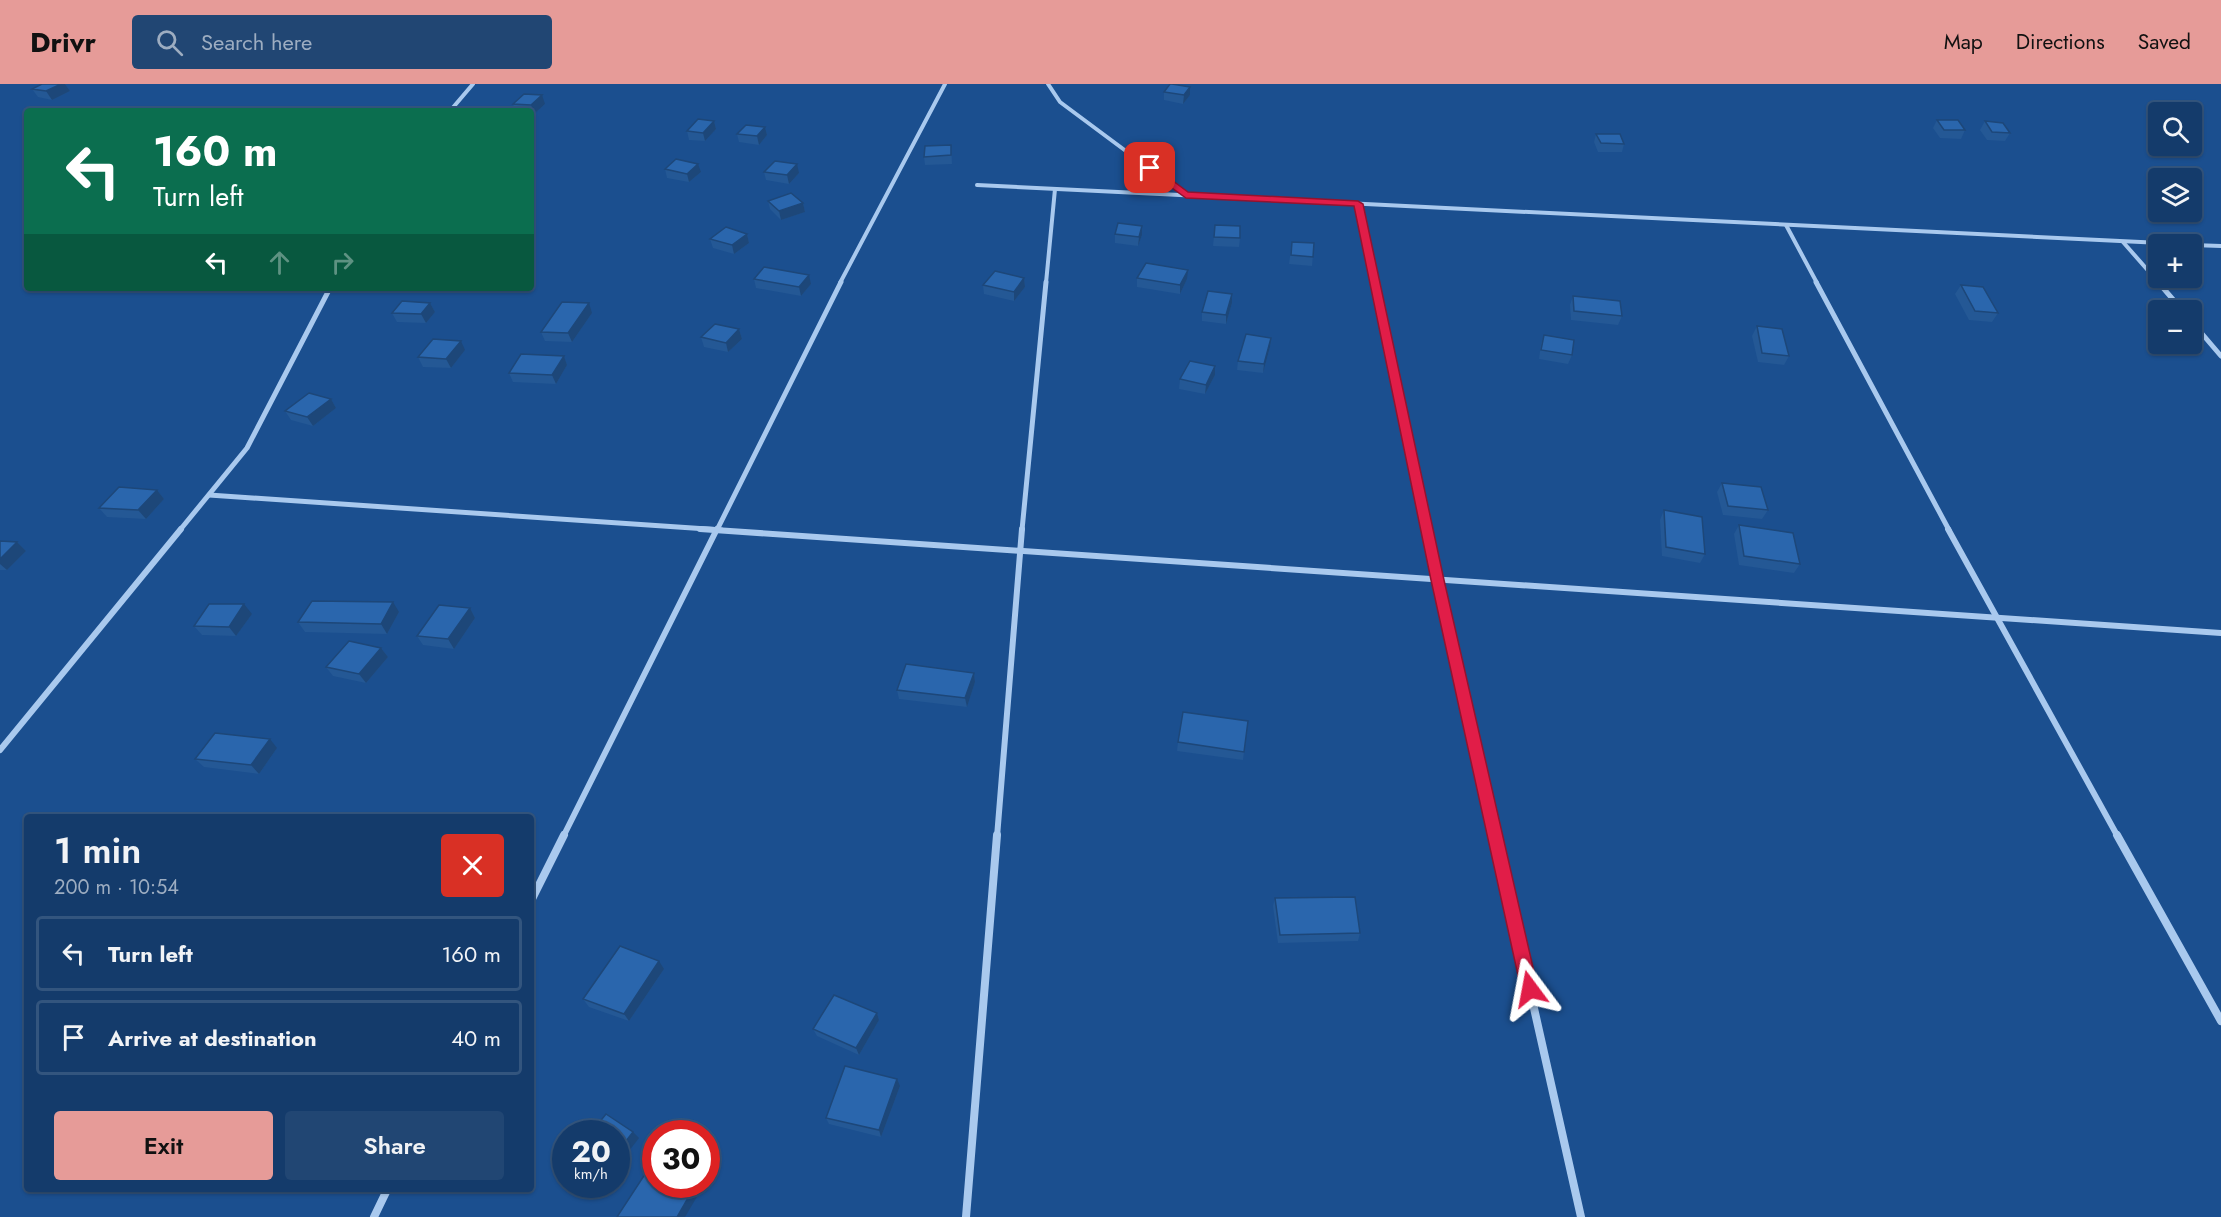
<!DOCTYPE html>
<meta charset="utf-8">
<style>
:root{--surface:#143b6b;--page:#214673;--text:#f1f3f6;--muted:#9dadc1;--line:#33557e;--accent:#e69b98}
body{margin:0;font-family:Jost,sans-serif;background:var(--page);color:var(--text);height:100vh;display:flex;flex-direction:column;font-size:22px;white-space:nowrap}
*{box-sizing:border-box;margin:0}
p{font-size:20px;color:var(--muted)}
.icon{flex:none;width:33px;height:33px;fill:none;stroke:currentColor;stroke-width:2;stroke-linecap:round;stroke-linejoin:round}
.map{position:relative;flex:1;overflow:hidden}
.drawer{position:absolute;left:24px;top:730px;width:510px;height:378px;display:flex;flex-direction:column;background:var(--surface);border-radius:6px;box-shadow:0 2px 4px #0004,0 0 0 2px var(--line)}
.drawer>*{flex:none}
.guide{position:absolute;left:24px;top:24px;width:510px;height:183px;border-radius:6px;box-shadow:0 2px 4px #0004,0 0 0 2px var(--line);background:#0b6e4f;color:#fff;overflow:hidden}
.tools{position:absolute;left:2148px;top:18px;display:grid;gap:12px}
.tools a{display:grid;place-items:center;width:54px;height:54px;border-radius:6px;background:var(--surface);box-shadow:0 2px 4px #0004,0 0 0 2px var(--line);font-size:30px}
.speed{position:absolute;left:552px;top:1036px;display:flex;gap:12px;font-size:30px;font-weight:700;text-align:center}
.speed>*{display:grid;place-content:center;width:78px;height:78px;border-radius:50%;background:var(--surface);box-shadow:0 2px 4px #0004,0 0 0 2px var(--line);line-height:1}
.speed small{font-size:15px;font-weight:400}
.speed .limit{border:9px solid #d22;background:#fff;color:#111}
.pin{position:absolute;display:grid;place-items:center;width:51px;height:51px;color:#fff;margin:-26px;border-radius:12px;box-shadow:0 3px 9px #0006}
.me{position:absolute;width:66px;margin:-33px;rotate:347deg;stroke-linejoin:round;filter:drop-shadow(0 0 4px #0008)}
.turn{display:flex;align-items:center;gap:21px;height:126px;padding:0 30px;font-size:27px}
.turn .icon{width:78px;height:78px;stroke-width:2.5}
.turn b{display:block;font-size:42px;line-height:51px}
.lanes{display:flex;align-items:center;height:57px;padding:0 30px;background:#0003;justify-content:center;gap:30px;direction:ltr}
.lanes .off{opacity:.35}
.round{display:grid;place-items:center;flex:none;width:63px;height:63px;border-radius:6px;background:var(--page)}
.head{display:flex;align-items:center;justify-content:space-between;height:102px;padding:0 30px}
h1{font-size:36px;font-weight:600;line-height:45px}
.cta{display:flex;gap:12px;margin-top:auto;padding:12px 30px}
.cta a{flex:1;height:69px;border-radius:6px;background:var(--accent);color:#111;font-size:24px;font-weight:600;line-height:69px;text-align:center}
.cta a+a{background:var(--page);color:var(--text)}
ul{padding:0;list-style:none}
li{display:flex;align-items:center;gap:18px;height:75px;margin:0 12px 9px;padding:0 18px;border:3px solid var(--line);border-radius:6px}
li div{flex:1}
li b{display:block;font-size:22px}
li em{font-style:normal}
header{display:flex;align-items:center;gap:36px;box-sizing:border-box;height:84px;padding:0 30px;background:var(--accent);color:#111}
header strong{font-size:28px}
nav{display:flex;gap:33px;margin-inline-start:auto;font-size:21px}
.search{width:420px;height:54px;background:var(--page);display:flex;align-items:center;gap:15px;box-sizing:border-box;padding:0 21px;border-radius:6px;color:var(--muted);font-size:22px}
.map>svg:first-child{display:block}
</style>
<header>
<strong>Drivr</strong>
<div class="search"><svg class="icon" aria-label="search" viewBox="0 0 24 24"><circle cx="10" cy="10" r="6"/><path d="M15 15l6 6"/></svg>Search here</div>
<nav><a>Map</a><a>Directions</a><a>Saved</a></nav>
</header>
<div class="map">
<svg width="2221" height="1133" viewBox="0 0 2221 1133">
<rect width="100%" height="100%" fill="#1b4f8f"/>
<g fill="none" stroke-linecap="round" stroke-linejoin="round">
<g stroke="#a9c9ee" stroke-width="4">
<polyline points="1048,0 1060,18 1185,111"/>
<polyline points="450,27 473,0"/>
<polyline points="977,101 2182,160"/>
<polyline points="1358,120 1375,199"/>
<polyline points="1786,141 1817,199"/>
<polyline points="2123,158 2159,199"/>
<polyline points="2192,161 2221,162"/>
<polyline points="840,199 945,0"/>
<polyline points="1046,199 1055,105"/>
</g>
<g stroke="#a9c9ee" stroke-width="5">
<polyline points="1375,198 1427,446"/>
<polyline points="1816,198 1949,446"/>
<polyline points="2158,198 2182,226"/>
<polyline points="2192,238 2221,272"/>
<polyline points="209,411 722,446"/>
<polyline points="180,446 247,364 330,204"/>
<polyline points="717,446 841,198"/>
<polyline points="1022,446 1046,198"/>
</g>
<g stroke="#a9c9ee" stroke-width="6">
<polyline points="700,445 2221,549"/>
<polyline points="1427,445 1496,753"/>
<polyline points="1948,445 2118,753"/>
<polyline points="0,666 181,445"/>
<polyline points="563,753 717,445"/>
<polyline points="997,753 1022,445"/>
</g>
<g stroke="#a9c9ee" stroke-width="8">
<polyline points="1495,751 1581,1133"/>
<polyline points="2117,751 2221,937"/>
<polyline points="531,817 564,751"/>
<polyline points="374,1133 387,1106"/>
<polyline points="966,1133 997,751"/>
</g>
</g>
<g fill="#245895">
<polygon points="42,0 65,0 70,7 52,16 38,13 32,5"/>
<polygon points="1190,3 1190,11 1183,20 1164,16 1164,8"/>
<polygon points="513,20 545,20 534,30 531,30 531,27 515,27"/>
<polygon points="1937,36 1965,46 1961,55 1940,54 1933,44"/>
<polygon points="714,37 716,45 705,57 689,56 687,47"/>
<polygon points="1985,37 2010,49 2005,57 1987,56 1980,46"/>
<polygon points="765,43 767,51 759,61 739,58 737,50"/>
<polygon points="1596,50 1624,60 1622,68 1598,68 1594,58"/>
<polygon points="951,61 952,80 925,81 924,73"/>
<polygon points="665,85 701,88 689,98 667,94"/>
<polygon points="764,88 799,89 789,100 766,96"/>
<polygon points="768,117 803,119 805,128 781,136 770,125"/>
<polygon points="1215,141 1240,154 1239,163 1213,162"/>
<polygon points="1142,142 1142,151 1138,162 1115,159 1115,150"/>
<polygon points="747,150 749,159 734,170 713,164 710,155"/>
<polygon points="1292,158 1314,159 1312,182 1289,180"/>
<polygon points="1024,194 1025,203 1014,217 984,210 983,201"/>
<polygon points="1137,194 1187,195 1180,210 1137,203"/>
<polygon points="754,195 811,200 801,212 756,204"/>
<polygon points="1961,201 1998,229 1992,238 1969,236 1955,210"/>
<polygon points="1573,212 1622,232 1618,241 1571,236 1570,221"/>
<polygon points="430,219 435,228 426,239 397,238 392,229"/>
<polygon points="1232,219 1226,240 1202,237 1202,228"/>
<polygon points="592,229 572,258 545,257 541,248"/>
<polygon points="1757,242 1789,272 1784,281 1758,278 1752,252"/>
<polygon points="739,245 742,255 728,268 704,263 701,253"/>
<polygon points="1544,251 1572,271 1568,280 1539,275 1541,260"/>
<polygon points="1271,254 1270,263 1263,289 1237,286 1238,277"/>
<polygon points="465,266 451,284 423,283 418,273"/>
<polygon points="564,272 567,281 556,300 513,298 509,289"/>
<polygon points="1215,282 1215,291 1205,310 1179,305 1180,295"/>
<polygon points="331,315 336,324 313,342 291,336 285,327"/>
<polygon points="1722,399 1768,426 1762,435 1723,431 1717,408"/>
<polygon points="157,406 164,415 146,435 107,433 99,424"/>
<polygon points="1664,426 1705,470 1700,479 1662,472 1660,436"/>
<polygon points="1739,441 1800,480 1794,489 1739,481 1734,450"/>
<polygon points="0,457 17,458 26,467 7,486 0,486"/>
<polygon points="470,524 475,534 454,565 423,561 417,552"/>
<polygon points="399,528 387,550 305,548 298,538"/>
<polygon points="252,530 236,552 202,551 194,542"/>
<polygon points="381,564 388,573 366,599 333,592 326,583"/>
<polygon points="974,589 975,598 967,623 899,615 897,606"/>
<polygon points="1248,637 1243,676 1177,667 1178,658"/>
<polygon points="277,664 259,690 204,683 195,675"/>
<polygon points="1275,814 1360,849 1358,857 1278,859 1273,822"/>
<polygon points="664,885 629,937 589,923 583,915"/>
<polygon points="877,929 879,936 859,971 817,952 813,945"/>
<polygon points="900,1002 881,1053 829,1040 826,1034"/>
<polygon points="572,1101 603,1101 593,1115"/>
</g>
<g fill="#1d4779">
<polygon points="61,0 65,0 70,7 52,16 46,7"/>
<polygon points="1190,3 1190,11 1183,20 1184,11"/>
<polygon points="542,11 545,20 534,30 531,21"/>
<polygon points="714,37 716,45 705,57 703,49"/>
<polygon points="765,43 767,51 759,61 757,52"/>
<polygon points="698,80 701,88 689,98 687,90"/>
<polygon points="797,80 799,89 789,100 787,91"/>
<polygon points="803,119 805,128 781,136 779,127"/>
<polygon points="1142,142 1142,151 1138,162 1139,153"/>
<polygon points="747,150 749,159 734,170 732,161"/>
<polygon points="1188,186 1187,195 1180,210 1180,201"/>
<polygon points="809,191 811,200 801,212 799,203"/>
<polygon points="1024,194 1025,203 1014,217 1014,208"/>
<polygon points="1232,210 1232,219 1226,240 1226,231"/>
<polygon points="430,219 435,228 426,239 421,230"/>
<polygon points="589,219 592,229 572,258 568,249"/>
<polygon points="739,245 742,255 728,268 726,259"/>
<polygon points="1271,254 1270,263 1263,289 1264,280"/>
<polygon points="461,257 465,266 451,284 446,275"/>
<polygon points="564,272 567,281 556,300 552,291"/>
<polygon points="1215,282 1215,291 1205,310 1206,301"/>
<polygon points="331,315 336,324 313,342 307,333"/>
<polygon points="157,406 164,415 146,435 138,426"/>
<polygon points="17,458 26,467 7,486 0,480 0,475"/>
<polygon points="393,518 399,528 387,550 381,540"/>
<polygon points="244,520 252,530 236,552 229,543"/>
<polygon points="470,524 475,534 454,565 448,555"/>
<polygon points="381,564 388,573 366,599 359,590"/>
<polygon points="974,589 975,598 967,623 965,614"/>
<polygon points="270,655 277,664 259,690 251,681"/>
<polygon points="659,877 664,885 629,937 624,930"/>
<polygon points="877,929 879,936 859,971 856,964"/>
<polygon points="897,995 900,1002 881,1053 879,1046"/>
<polygon points="633,1048 639,1054 616,1084 616,1070"/>
<polygon points="592,1101 603,1101 593,1115 586,1109"/>
<polygon points="693,1105 698,1111 685,1133 677,1133"/>
</g>
<g fill="#2a66ad" stroke="#1d4779" stroke-width="1.5">
<polygon points="42,0 61,0 46,7 32,5"/>
<polygon points="1170,0 1172,0 1190,3 1184,11 1164,8"/>
<polygon points="524,10 542,11 531,21 513,20"/>
<polygon points="492,24 515,27 488,27"/>
<polygon points="698,35 714,37 703,49 687,47"/>
<polygon points="1937,36 1958,36 1965,46 1944,46"/>
<polygon points="1985,37 2003,39 2010,49 1992,48"/>
<polygon points="746,41 765,43 757,52 737,50"/>
<polygon points="1596,50 1620,50 1624,60 1601,59"/>
<polygon points="951,61 951,71 924,73 925,62"/>
<polygon points="676,75 698,80 687,90 665,85"/>
<polygon points="775,77 797,80 787,91 764,88"/>
<polygon points="791,109 803,119 779,127 768,117"/>
<polygon points="1118,139 1142,142 1139,153 1115,150"/>
<polygon points="1215,141 1240,142 1240,154 1214,153"/>
<polygon points="726,143 747,150 732,161 710,155"/>
<polygon points="1292,158 1314,159 1313,173 1291,171"/>
<polygon points="1146,179 1188,186 1180,201 1137,194"/>
<polygon points="764,183 809,191 799,203 754,195"/>
<polygon points="995,187 1024,194 1014,208 983,201"/>
<polygon points="1961,201 1983,203 1998,229 1975,227"/>
<polygon points="1208,207 1232,210 1226,231 1202,228"/>
<polygon points="1573,212 1620,217 1622,232 1574,227"/>
<polygon points="402,217 430,219 421,230 392,229"/>
<polygon points="562,218 589,219 568,249 541,248"/>
<polygon points="715,240 739,245 726,259 701,253"/>
<polygon points="1757,242 1782,245 1789,272 1762,269"/>
<polygon points="1246,250 1271,254 1264,280 1238,277"/>
<polygon points="1544,251 1574,256 1572,271 1541,266"/>
<polygon points="433,255 461,257 446,275 418,273"/>
<polygon points="521,270 564,272 552,291 509,289"/>
<polygon points="1190,277 1215,282 1206,301 1180,295"/>
<polygon points="309,309 331,315 307,333 285,327"/>
<polygon points="1722,399 1761,403 1768,426 1728,422"/>
<polygon points="119,403 157,406 138,426 99,424"/>
<polygon points="1664,426 1702,433 1705,470 1666,463"/>
<polygon points="1739,441 1793,449 1800,480 1744,472"/>
<polygon points="0,457 17,458 0,475"/>
<polygon points="312,517 393,518 381,540 298,538"/>
<polygon points="209,520 244,520 229,543 194,542"/>
<polygon points="439,521 470,524 448,555 417,552"/>
<polygon points="349,557 381,564 359,590 326,583"/>
<polygon points="906,580 974,589 965,614 897,606"/>
<polygon points="1183,628 1248,637 1244,668 1178,658"/>
<polygon points="215,649 270,655 251,681 195,675"/>
<polygon points="1355,813 1360,849 1280,851 1275,814"/>
<polygon points="620,862 659,877 624,930 583,915"/>
<polygon points="834,911 877,929 856,964 813,945"/>
<polygon points="845,982 897,995 879,1046 826,1034"/>
<polygon points="606,1030 633,1048 616,1070 616,1050 590,1050"/>
<polygon points="566,1081 566,1095 558,1090"/>
<polygon points="649,1084 656,1087 656,1101 684,1101 693,1105 677,1133 617,1133"/>
<polygon points="575,1101 592,1101 586,1109"/>
</g>
<polygon fill="#e11d48" stroke="#92132f" stroke-width="1.5" points="1147,82 1153,82 1188,108 1358,117 1363,120 1444,496 1538,905 1536,911 1530,913 1524,911 1521,905 1431,496 1354,122 1186,114 1147,86"/>
</svg>
<div class="tools">
<a><svg class="icon" aria-label="search" viewBox="0 0 24 24"><circle cx="10" cy="10" r="6"/><path d="M15 15l6 6"/></svg></a>
<a><svg class="icon" aria-label="layers" viewBox="0 0 24 24"><path d="M12 4l9 5-9 5-9-5zM3 14l9 5 9-5"/></svg></a>
<a>+</a>
<a>−</a>
</div>
<div class="speed"><div>20<small>km/h</small></div><div class="limit">30</div></div>
<div class="pin" style="left:1150px;top:84px;background:#d93025"><svg class="icon" aria-label="arrive" viewBox="0 0 24 24"><path d="M6 21V4h12l-3 4 3 4H6"/></svg></div>
<svg class="me" style="left:1530px;top:905px" viewBox="-20 -20 40 40"><path d="M0-17L14 15 0 8-14 15z" fill="#e11d48" stroke="#fff" stroke-width="4"/></svg>
<div class="guide">
<div class="turn"><svg class="icon" aria-label="left" viewBox="0 0 24 24"><path d="M17 20v-9H6M10 6l-5 5 5 5"/></svg><div><b>160 m</b>Turn left</div></div>
<div class="lanes"><svg class="icon" aria-label="left" viewBox="0 0 24 24"><path d="M17 20v-9H6M10 6l-5 5 5 5"/></svg><svg class="icon off" aria-label="ahead" viewBox="0 0 24 24"><path d="M12 20V5M6 11l6-6 6 6"/></svg><svg class="icon off" aria-label="right" viewBox="0 0 24 24"><path d="M7 20v-9h11M14 6l5 5-5 5"/></svg></div>
</div>
<section class="drawer">
<div class="head"><div><h1>1 min</h1><p>200 m · 10:54</p></div><a class="round" style="background:#d93025;color:#fff"><svg class="icon" aria-label="close" viewBox="0 0 24 24"><path d="M6 6l12 12M18 6L6 18"/></svg></a></div>
<ul>
<li><svg class="icon" aria-label="left" viewBox="0 0 24 24"><path d="M17 20v-9H6M10 6l-5 5 5 5"/></svg><div><b>Turn left</b></div><em>160 m</em></li>
<li><svg class="icon" aria-label="arrive" viewBox="0 0 24 24"><path d="M6 21V4h12l-3 4 3 4H6"/></svg><div><b>Arrive at destination</b></div><em>40 m</em></li>
</ul>
<div class="cta"><a>Exit</a><a>Share</a></div>
</section>
</div>
